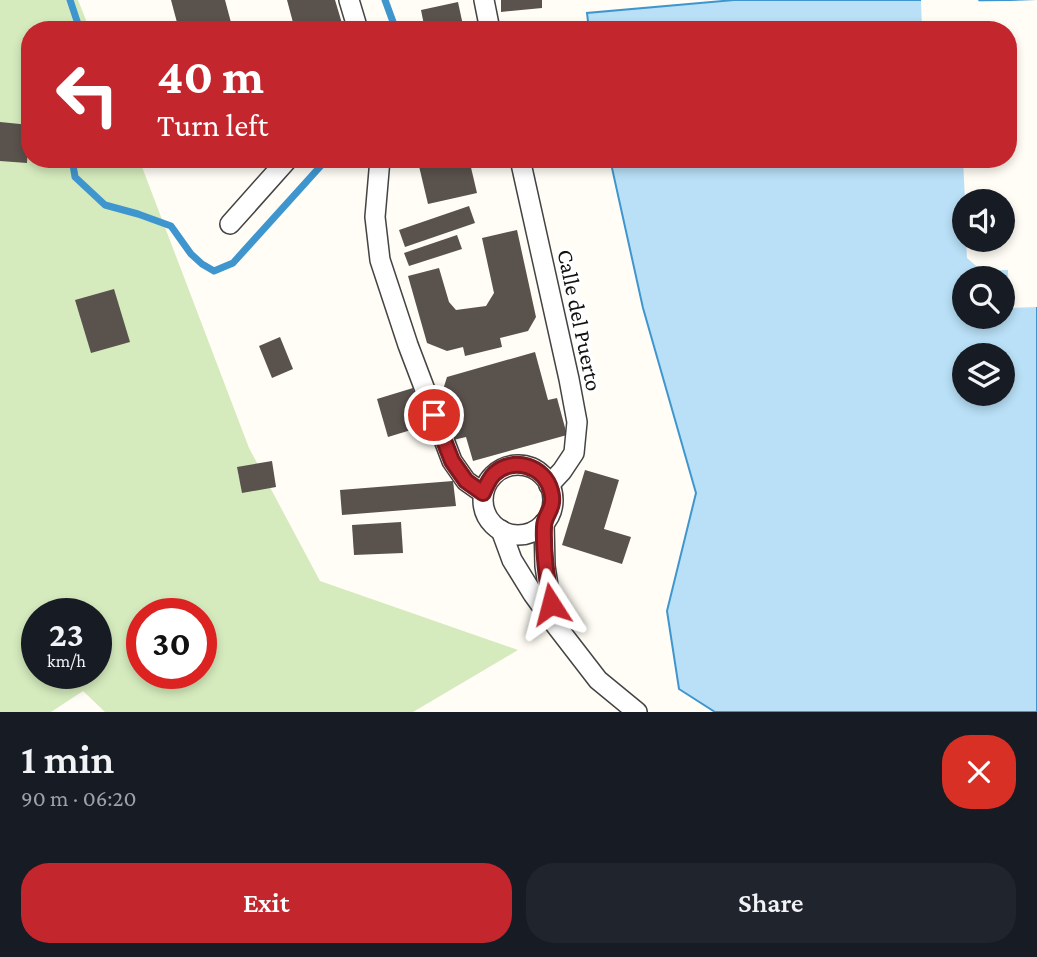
<!DOCTYPE html>
<meta charset="utf-8">
<style>
:root{--surface:#171b24;--page:#20242c;--text:#f1f3f6;--muted:#9ea1a6;--accent:#c4262e}
body{margin:0;font-family:"Crimson Pro",serif;background:var(--page);color:var(--text);height:100vh;display:flex;flex-direction:column;font-size:26px;white-space:nowrap}
*{box-sizing:border-box;margin:0}
p{font-size:23px;color:var(--muted)}
.icon{flex:none;width:38px;height:38px;fill:none;stroke:currentColor;stroke-width:2;stroke-linecap:round;stroke-linejoin:round}
.map{position:relative;height:712px;overflow:hidden}
.panel{display:flex;flex-direction:column;background:var(--surface);flex:1}
.panel>*{flex:none}
.banner{position:absolute;left:21px;top:21px;width:996px;height:147px;border-radius:28px;box-shadow:0 4px 10px #0003;background:#c4262e;color:#fff;overflow:hidden}
.controls{position:absolute;left:952px;top:189px;display:grid;gap:14px}
.controls a{display:grid;place-items:center;width:63px;height:63px;border-radius:50%;background:var(--surface);box-shadow:0 4px 10px #0003;font-size:35px}
.speed{position:absolute;left:21px;top:598px;display:flex;gap:14px;font-size:35px;font-weight:700;text-align:center}
.speed>*{display:grid;place-content:center;width:91px;height:91px;border-radius:50%;background:var(--surface);box-shadow:0 4px 10px #0003;line-height:1}
.speed small{font-size:18px;font-weight:400}
.speed .limit{border:10px solid #d22;background:#fff;color:#111}
.pin{position:absolute;display:grid;place-items:center;width:60px;height:60px;color:#fff;margin:-30px;border:4px solid #fff;border-radius:50%;box-shadow:0 2px 7px #0007}
.me{position:absolute;width:77px;margin:-38px;rotate:351deg;stroke-linejoin:round;filter:drop-shadow(0 0 5px #0008)}
.turn{display:flex;align-items:center;gap:24px;height:147px;padding:0 21px;font-size:32px}
.turn .icon{width:91px;height:91px;stroke-width:2.5}
.turn b{display:block;font-size:49px;line-height:60px}
.round{display:grid;place-items:center;flex:none;width:74px;height:74px;border-radius:28px;background:var(--page)}
.head{display:flex;align-items:center;justify-content:space-between;height:119px;padding:0 21px}
h1{font-size:42px;font-weight:600;line-height:52px}
.cta{display:flex;gap:14px;margin-top:auto;padding:14px 21px}
.cta a{flex:1;height:80px;border-radius:28px;background:var(--accent);color:#fff;font-size:28px;font-weight:600;line-height:80px;text-align:center}
.cta a+a{background:var(--page);color:var(--text)}
.map>svg:first-child{display:block}
</style>
<div class="map">
<svg width="1037" height="712" viewBox="0 0 1037 712">
<rect width="100%" height="100%" fill="#fffdf5"/>
<path fill="#d5ebbd" fill-rule="evenodd" d="M 0,0 L 78,0 L 90,30 L 30,30 L 30,159 L 139,159 L 249,448 L 320,581 L 518,650 L 413,712 L 105,712 L 83,691 L 51,712 L 0,712 ZM 37,614 L 96,614 L 96,674 L 37,674 ZM 142,614 L 201,614 L 201,674 L 142,674 Z"/>
<path fill="#b9e0f7" stroke="#3f96cf" stroke-width="2" fill-rule="evenodd" d="M 734,0 L 1037,0 L 1037,712 L 715,712 L 679,689 L 667,611 L 696,493 L 643,308 L 610,159 L 1008,159 L 1008,30 L 589,30 L 587,13 ZM 964,201 L 1003,201 L 1003,240 L 964,240 ZM 964,278 L 1003,278 L 1003,317 L 964,317 ZM 964,355 L 1003,355 L 1003,394 L 964,394 Z"/>
<polygon fill="#fffdf5" points="921,0 978,0 979,2 1037,0 1037,307 1009,308 1008,270 982,271 967,258 966,240 1003,240 1003,201 965,201 963,159 1008,159 1008,30 922,30"/>
<g fill="none" stroke-linecap="round" stroke-linejoin="round">
<g stroke="#3f96cf" stroke-width="7">
<polyline points="70,0 80,30"/>
<polyline points="385,0 396,30"/>
<polyline points="72,159 75,177 105,205 138,214 171,226 191,254 202,264 214,271 233,263 327,159"/>
</g>
</g>
<g fill="#5a524d">
<polygon points="171,0 225,0 233,30 179,30"/>
<polygon points="287,0 335,0 344,30 295,30"/>
<polygon points="501,0 542,0 542,8 501,12"/>
<polygon points="458,2 464,30 425,30 421,10"/>
<polygon points="0,122 30,125 30,145 28,145 27,163 0,161"/>
<polygon points="430,159 469,159 477,193 428,204 418,162"/>
<polygon points="469,206 475,223 405,247 399,230"/>
<polygon points="517,230 536,317 528,331 500,338 502,347 465,356 463,347 447,351 427,343 408,276 439,268 449,302 456,310 486,306 494,293 482,238"/>
<polygon points="457,235 462,249 409,266 404,253"/>
<polygon points="114,289 130,342 91,353 75,300"/>
<polygon points="280,337 293,369 272,378 259,346"/>
<polygon points="535,352 548,400 557,398 567,435 473,461 466,437 453,440 441,396 447,377"/>
<polygon points="413,388 424,426 388,437 377,399"/>
<polygon points="272,461 276,487 242,493 237,467"/>
<polygon points="585,470 619,480 604,529 631,537 622,564 562,545"/>
<polygon points="453,481 456,506 342,515 340,490"/>
<polygon points="401,522 403,553 354,555 352,525"/>
</g>
<g fill="none" stroke-linecap="round" stroke-linejoin="round">
<g stroke="#444" stroke-width="22">
<g id="street">
<polyline points="349,0 358,30"/>
<polyline points="484,0 490,30"/>
<polyline points="380,159 375,217 380,260 408,345 452,461 466,481 483,493"/>
<polyline points="520,159 569,379 577,422 574,453 562,471 549,485"/>
<polyline points="230,224 288,159"/>
<circle cx="518" cy="500" r="35"/>
<polyline points="544,523 545,566 553,619"/>
<polyline points="501,530 512,560 533,594 554,623 598,680 637,712"/>
</g>
</g>
<use href="#street" stroke="#fff" stroke-width="19"/>
</g>
<g fill="none" stroke-linecap="round" stroke-linejoin="round">
<g stroke="#7f191e" stroke-width="18">
<path id="route" d="M 434,415 L 452,461 L 466,481 L 483,493 C 486,486 489,479 494,474 C 513,456 545,466 551,491 C 556,509 544,514 544,527 C 543,553 547,579 551,604"/>
</g>
<use href="#route" stroke="#c4262e" stroke-width="12"/>
</g>
<g text-anchor="middle" stroke-width="7" stroke-linejoin="round" paint-order="stroke">
<g font-size="23" fill="#111" stroke="#fff">
<text transform="translate(580 320) rotate(78)" y="8">Calle del Puerto</text>
</g>
</g>
</svg>
<div class="controls">
<a><svg class="icon" aria-label="sound" viewBox="0 0 24 24"><path d="M4 9h4l5-4v14l-5-4H4zM17 9q2 3 0 6"/></svg></a>
<a><svg class="icon" aria-label="search" viewBox="0 0 24 24"><circle cx="10" cy="10" r="6"/><path d="M15 15l6 6"/></svg></a>
<a><svg class="icon" aria-label="layers" viewBox="0 0 24 24"><path d="M12 4l9 5-9 5-9-5zM3 14l9 5 9-5"/></svg></a>
</div>
<div class="speed"><div>23<small>km/h</small></div><div class="limit">30</div></div>
<div class="pin" style="left:434px;top:415px;background:#d93025"><svg class="icon" aria-label="arrive" viewBox="0 0 24 24"><path d="M6 21V4h12l-3 4 3 4H6"/></svg></div>
<svg class="me" style="left:551px;top:604px" viewBox="-20 -20 40 40"><path d="M0-17L14 15 0 8-14 15z" fill="#c4262e" stroke="#fff" stroke-width="4"/></svg>
<div class="banner">
<div class="turn"><svg class="icon" aria-label="left" viewBox="0 0 24 24"><path d="M17 20v-9H6M10 6l-5 5 5 5"/></svg><div><b>40 m</b>Turn left</div></div>
</div>
</div>
<section class="panel">
<div class="head"><div><h1>1 min</h1><p>90 m · 06:20</p></div><a class="round" style="background:#d93025;color:#fff"><svg class="icon" aria-label="close" viewBox="0 0 24 24"><path d="M6 6l12 12M18 6L6 18"/></svg></a></div>
<div class="cta"><a>Exit</a><a>Share</a></div>
</section>
